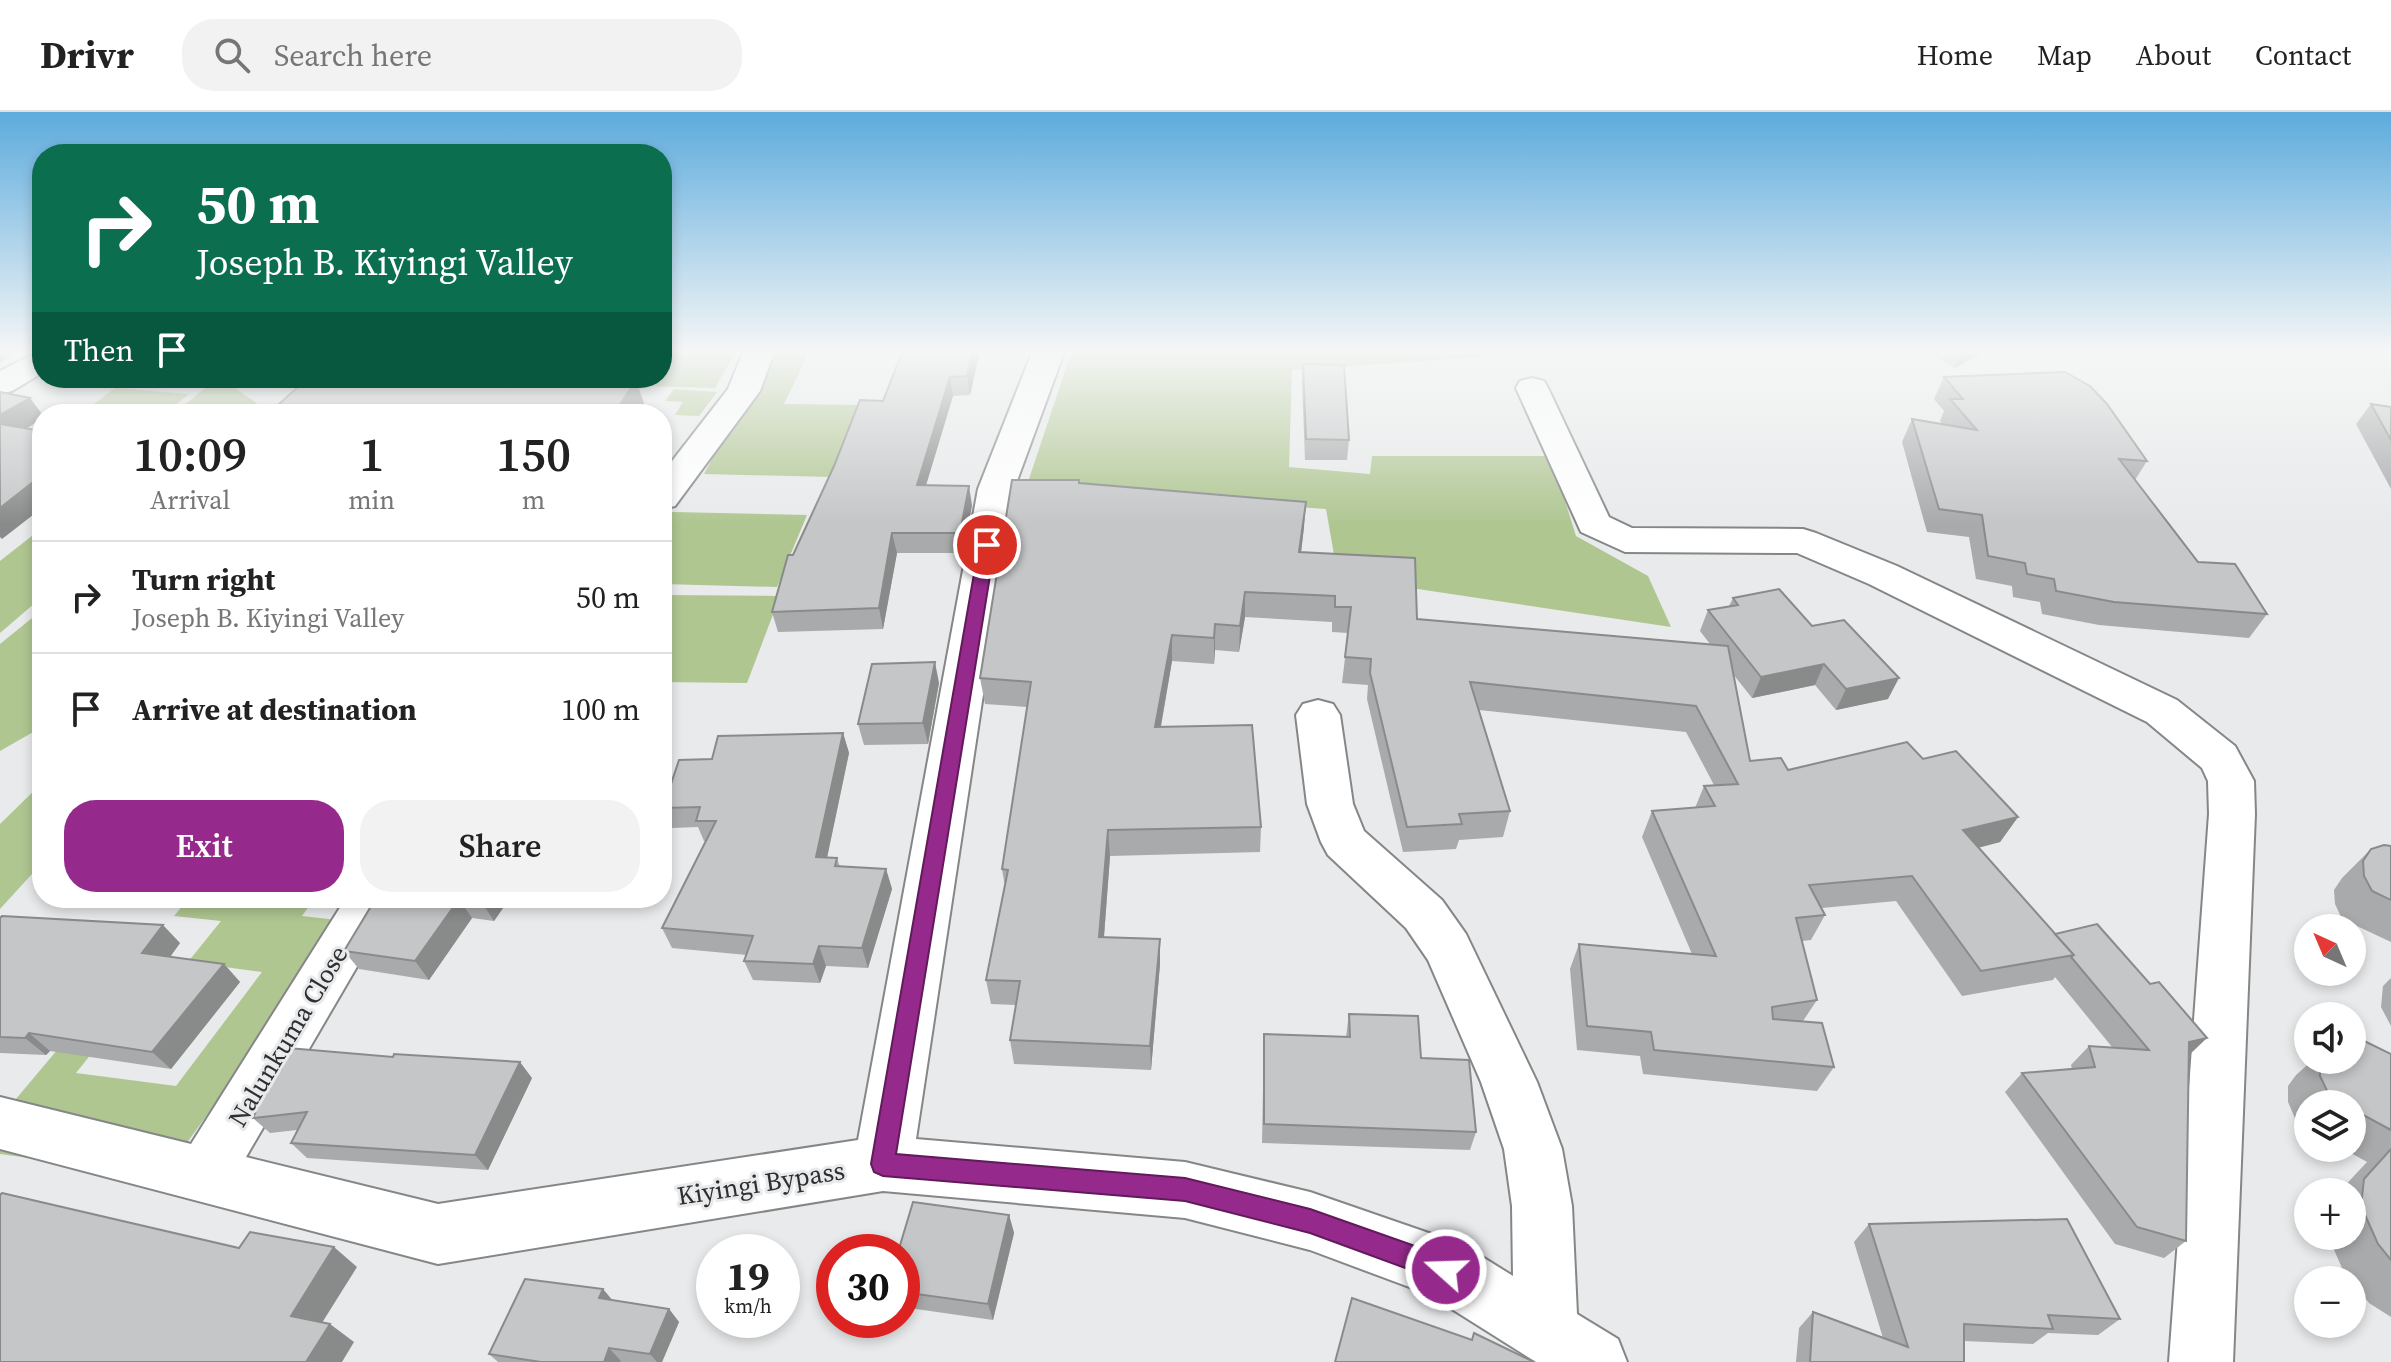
<!DOCTYPE html>
<meta charset="utf-8">
<style>
:root{--surface:#fff;--page:#f2f2f2;--text:#222;--muted:#767676;--line:#e0e0e0;--accent:#952a8c}
body{margin:0;font-family:"Source Serif 4",serif;background:var(--page);color:var(--text);height:100vh;display:flex;flex-direction:column;font-size:30px;white-space:nowrap}
*{box-sizing:border-box;margin:0}
p{font-size:26px;color:var(--muted)}
.icon{flex:none;width:44px;height:44px;fill:none;stroke:currentColor;stroke-width:2;stroke-linecap:round;stroke-linejoin:round}
.map{position:relative;flex:1;overflow:hidden}
.side{position:absolute;left:32px;top:292px;width:640px;height:504px;display:flex;flex-direction:column;background:var(--surface);border-radius:32px;box-shadow:0 4px 12px #0003}
.side>*{flex:none}
.banner{position:absolute;left:32px;top:32px;width:640px;height:244px;border-radius:32px;box-shadow:0 4px 12px #0003;background:#0b6e4f;color:#fff;overflow:hidden}
.needle{width:52px;rotate:316deg}
.fabs{position:absolute;left:2294px;top:802px;display:grid;gap:16px}
.fabs a{display:grid;place-items:center;width:72px;height:72px;border-radius:50%;background:var(--surface);box-shadow:0 4px 12px #0003;font-size:40px}
.speed{position:absolute;left:696px;top:1122px;display:flex;gap:16px;font-size:40px;font-weight:700;text-align:center}
.speed>*{display:grid;place-content:center;width:104px;height:104px;border-radius:50%;background:var(--surface);box-shadow:0 4px 12px #0003;line-height:1}
.speed small{font-size:20px;font-weight:400}
.speed .limit{border:12px solid #d22;background:#fff;color:#111}
.pin{position:absolute;display:grid;place-items:center;width:68px;height:68px;color:#fff;margin:-34px;border:4px solid #fff;border-radius:50%;box-shadow:0 2px 8px #0007}
.me{position:absolute;width:88px;margin:-44px;rotate:290deg;stroke-linejoin:round;filter:drop-shadow(0 0 6px #0008)}
.turn{display:flex;align-items:center;gap:28px;height:168px;padding:0 32px;font-size:36px}
.turn .icon{width:104px;height:104px;stroke-width:2.5}
.turn b{display:block;font-size:56px;line-height:68px}
.then{display:flex;align-items:center;height:76px;padding:0 32px;background:#0003;gap:16px;font-size:30px}
.eta{display:flex;justify-content:space-evenly;align-items:center;height:136px;text-align:center}
.eta b{font-size:48px;font-weight:600;line-height:56px}
.primary-button{display:flex;gap:16px;margin-top:auto;padding:16px 32px}
.primary-button a{flex:1;height:92px;border-radius:32px;background:var(--accent);color:#fff;font-size:32px;font-weight:600;line-height:92px;text-align:center}
.primary-button a+a{background:var(--page);color:var(--text)}
ul{padding:0;list-style:none}
li{display:flex;align-items:center;gap:24px;height:112px;padding:0 32px;border-top:2px solid var(--line)}
li div{flex:1}
li b{display:block;font-size:30px}
li em{font-style:normal}
header{display:flex;align-items:center;gap:48px;box-sizing:border-box;height:112px;padding:0 40px;background:var(--surface);border-bottom:2px solid var(--line)}
header strong{font-size:38px}
nav{display:flex;gap:44px;margin-inline-start:auto;font-size:28px}
.search{width:560px;height:72px;background:var(--page);display:flex;align-items:center;gap:20px;box-sizing:border-box;padding:0 28px;border-radius:32px;color:var(--muted);font-size:30px}
.map>svg:first-child{display:block}
</style>
<header>
<strong>Drivr</strong>
<div class="search"><svg class="icon" aria-label="search" viewBox="0 0 24 24"><circle cx="10" cy="10" r="6"/><path d="M15 15l6 6"/></svg>Search here</div>
<nav><a>Home</a><a>Map</a><a>About</a><a>Contact</a></nav>
</header>
<div class="map">
<svg width="2391" height="1250" viewBox="0 0 2391 1250">
<rect width="100%" height="100%" fill="#e8eaeb"/>
<g fill="#afc691">
<polygon points="662,238 737,238 715,276 640,274 645,266 662,266"/>
<polygon points="771,238 810,238 784,292 861,293 832,365 704,362"/>
<polygon points="1072,238 1478,238 1483,245 1292,258 1289,355 1370,362 1372,344 1551,344 1576,424 1648,464 1671,515 1338,465 1326,397 1026,376"/>
<polygon points="217,266 233,266 232,274 272,302 174,302"/>
<polygon points="115,276 189,282 164,302 81,302"/>
<polygon points="674,277 717,280 699,304 675,303 683,290 665,289"/>
<polygon points="672,400 807,403 777,475 662,472 662,418"/>
<polygon points="42,416 42,485 0,521 0,449"/>
<polygon points="662,483 780,484 747,571 662,570"/>
<polygon points="42,498 42,619 35,619 0,639 0,532"/>
<polygon points="42,671 42,751 0,797 0,712"/>
<polygon points="189,786 315,786 302,804 347,809 163,1064 0,1042 0,1006 100,887 132,891 76,961 176,974 262,860 188,850 221,809 174,804"/>
</g>
<g fill="none" stroke-linecap="round" stroke-linejoin="round">
<g stroke="#858687" stroke-width="4">
<g id="minor">
<polygon points="42,238 42,261 12,279 0,282 0,259"/>
<polygon points="744,238 775,238 760,279 675,394 662,397 662,362 728,277"/>
<polygon points="1033,238 1065,238 1014,377 916,1027 1185,1050 1310,1080 1446,1127 1468,1136 1513,1164 1512,1094 1504,1037 1481,970 1428,848 1406,816 1328,743 1321,730 1307,692 1296,603 1303,592 1318,588 1333,592 1340,603 1353,692 1364,719 1442,788 1466,822 1537,970 1562,1037 1572,1094 1577,1202 1618,1227 1627,1250 1536,1250 1428,1182 1310,1138 1185,1106 883,1079 438,1152 0,1037 0,985 191,1032 346,786 397,786 246,1045 438,1092 858,1028 978,377"/>
<polygon points="1532,266 1544,269 1548,276 1609,405 1632,416 1803,417 1816,421 1897,454 2177,588 2235,634 2254,669 2255,702 2233,1250 2169,1250 2209,702 2208,669 2202,656 2147,610 1869,472 1797,441 1625,440 1581,420 1516,276 1520,269"/>
</g>
</g>
<use href="#minor" fill="#fff" fill-rule="evenodd"/>
</g>
<g fill="#a9aaab">
<polygon points="980,238 970,283 953,284 926,373 972,393 963,441 897,441 883,517 778,520 772,500 793,443 834,354 883,289"/>
<polygon points="1923,238 1988,238 1955,256"/>
<polygon points="1303,252 1349,328 1347,348 1305,348 1302,272"/>
<polygon points="1944,265 2147,349 2135,368 2198,450 2267,502 2249,526 2099,513 2042,502 2040,490 2013,485 2012,474 1976,467 1969,425 1927,420 1902,330 1912,307 1942,312 1940,309 1944,299 1934,287"/>
<polygon points="252,266 569,266 644,291 637,302 268,302 302,271 254,270"/>
<polygon points="2371,292 2391,295 2391,377 2356,312"/>
<polygon points="1079,371 1304,415 1301,440 1417,507 1710,532 1700,519 1708,498 1729,494 1733,486 1812,514 1888,587 1836,598 1815,573 1752,586 1733,562 1750,649 1788,658 1923,647 2018,705 2000,730 1978,736 2055,822 2189,943 2186,1129 2164,1146 2115,1132 2005,980 2022,961 2072,957 2071,953 2089,934 2112,935 2055,865 2053,868 1962,884 1896,789 1822,796 1825,803 1811,828 1802,829 1817,888 1803,909 1834,955 1817,979 1643,962 1640,944 1577,938 1570,857 1579,832 1692,842 1642,725 1652,699 1695,696 1704,674 1714,673 1686,620 1479,598 1510,699 1503,725 1459,728 1456,737 1403,740 1367,587 1368,573 1342,571 1348,521 1332,520 1332,510 1245,505 1239,540 1215,538 1214,552 1172,549 1161,615 1261,715 1260,740 1110,744 1104,825 1160,852 1151,958 1014,952 1010,928 1016,893 991,892 986,868 1005,775 1002,757 1027,595 985,592 980,566"/>
<polygon points="939,571 928,632 864,633 858,612"/>
<polygon points="843,621 849,641 827,745 837,746 840,755 886,757 892,777 868,856 826,854 820,871 753,868 744,849 747,843 672,836 662,816 706,729 704,729 698,715 672,716 663,696 712,647"/>
<polygon points="2391,734 2391,830 2342,807 2335,792 2334,778 2342,766 2371,737"/>
<polygon points="376,786 510,786 494,809 472,806 429,868 359,857 344,839"/>
<polygon points="0,806 180,831 170,845 224,852 240,870 171,957 50,939 46,943 0,941"/>
<polygon points="2391,866 2391,914 2381,895 2383,874"/>
<polygon points="1349,902 1421,946 1476,1020 1470,1038 1262,1031 1264,922 1346,925"/>
<polygon points="2391,942 2391,1205 2369,1191 2342,1156 2328,1124 2352,1124 2352,1080 2339,1080 2367,1050 2342,1036 2352,1036 2352,992 2308,992 2308,1017 2297,1011 2288,990 2288,974 2296,963 2313,948 2352,948"/>
<polygon points="532,966 488,1058 307,1046 291,1031 297,1018 270,1021 253,1006"/>
<polygon points="1009,1103 1014,1121 993,1208 902,1195 902,1140"/>
<polygon points="1869,1112 2120,1207 2098,1223 2048,1221 2033,1232 1964,1229 1964,1250 1796,1250 1799,1216 1813,1200 1883,1226 1854,1130"/>
<polygon points="612,1188 669,1197 679,1210 662,1250 498,1250 489,1242"/>
</g>
<g fill="#898b8b">
<polygon points="0,238 19,238 0,251"/>
<polygon points="973,238 980,238 970,283 967,264"/>
<polygon points="1963,238 1988,238 1955,256"/>
<polygon points="950,265 953,284 920,393 917,373"/>
<polygon points="636,268 644,291 637,302 614,302"/>
<polygon points="30,286 42,302 42,307 4,330 0,325 0,303"/>
<polygon points="42,363 42,396 2,427 0,425 0,396"/>
<polygon points="969,374 972,393 963,441 960,421"/>
<polygon points="1306,390 1304,415 1298,466 1299,440"/>
<polygon points="892,421 897,441 883,517 879,496"/>
<polygon points="1245,480 1245,505 1239,540 1240,514"/>
<polygon points="1215,512 1215,538 1214,552 1214,526"/>
<polygon points="1172,523 1172,549 1156,641 1155,615"/>
<polygon points="935,550 939,571 928,632 923,611"/>
<polygon points="1824,552 1815,573 1752,586 1761,565"/>
<polygon points="1899,566 1888,587 1836,598 1846,577"/>
<polygon points="843,621 849,641 823,765 816,745"/>
<polygon points="2018,705 2000,730 1946,744 1963,718"/>
<polygon points="1108,718 1110,744 1102,850 1099,825"/>
<polygon points="886,757 892,777 868,856 862,836"/>
<polygon points="485,786 510,786 494,809 482,791"/>
<polygon points="459,787 472,806 429,868 415,849"/>
<polygon points="163,813 180,831 160,859 142,841"/>
<polygon points="1160,827 1160,852 1151,958 1150,934"/>
<polygon points="819,834 826,854 820,871 813,852"/>
<polygon points="224,852 240,870 171,957 152,940"/>
<polygon points="29,921 50,939 46,943 25,926"/>
<polygon points="2207,926 2187,945 2189,930"/>
<polygon points="520,950 532,966 488,1058 475,1043"/>
<polygon points="1009,1103 1014,1121 993,1208 988,1192"/>
<polygon points="334,1135 357,1155 315,1222 291,1204"/>
<polygon points="603,1177 614,1190 599,1186"/>
<polygon points="669,1197 679,1210 662,1250 657,1250 650,1242"/>
<polygon points="330,1212 354,1230 342,1250 306,1250"/>
<polygon points="609,1236 621,1249 620,1250 604,1250"/>
</g>
<g fill="#c4c6c7" stroke="#898b8b" stroke-width="2">
<polygon points="903,238 973,238 967,264 950,265 917,373 969,374 960,421 892,421 879,496 772,500 788,443 793,443 834,354 860,288 883,289"/>
<polygon points="1303,252 1344,253 1349,328 1306,327"/>
<polygon points="2065,260 2090,274 2107,292 2147,349 2119,347 2198,450 2235,452 2267,502 2114,490 2056,479 2054,467 2027,462 2025,451 1988,444 1982,403 1939,397 1912,307 1977,318 1950,287 1963,287 1944,265"/>
<polygon points="308,266 542,266 636,268 614,302 268,302"/>
<polygon points="0,280 30,286 0,303"/>
<polygon points="2371,292 2391,295 2391,328"/>
<polygon points="0,312 42,319 42,363 0,396"/>
<polygon points="1012,368 1079,368 1079,371 1306,390 1299,440 1415,446 1417,507 1728,534 1750,649 1781,646 1788,658 1907,630 1923,647 1956,639 2018,705 1963,718 2074,843 1981,859 1912,764 1809,773 1825,803 1796,806 1817,888 1772,895 1773,907 1822,911 1834,955 1654,938 1651,920 1587,914 1579,832 1716,844 1652,699 1715,694 1704,674 1738,672 1696,594 1470,570 1510,699 1459,702 1462,712 1407,715 1370,561 1371,547 1345,545 1351,495 1335,495 1335,484 1245,480 1240,514 1215,512 1214,526 1172,523 1155,615 1252,613 1261,715 1108,718 1099,825 1160,827 1150,934 1010,928 1020,869 986,868 1008,758 1002,757 1031,570 980,566"/>
<polygon points="1779,477 1812,514 1844,508 1899,566 1846,577 1824,552 1761,565 1708,498 1738,493 1733,486"/>
<polygon points="935,550 923,611 858,612 872,552"/>
<polygon points="843,621 816,745 837,746 835,754 886,757 862,836 819,834 813,852 744,849 753,824 662,816 716,709 696,709 700,695 663,696 679,648 712,647 718,624"/>
<polygon points="2384,733 2391,734 2391,788 2372,779 2364,764 2363,749 2371,737"/>
<polygon points="376,786 485,786 482,791 459,787 415,849 344,839"/>
<polygon points="2,804 163,813 142,841 224,852 152,940 29,921 25,926 0,925 0,806"/>
<polygon points="2097,812 2150,872 2159,870 2207,926 2189,930 2186,1129 2137,1115 2022,961 2095,955 2089,934 2149,938 2071,845 2074,843 2055,822"/>
<polygon points="1349,902 1418,904 1421,946 1469,948 1476,1020 1264,1012 1264,922 1350,925"/>
<polygon points="2352,923 2391,942 2391,1018 2352,997 2352,992 2343,992 2330,985 2320,964 2320,948 2352,948"/>
<polygon points="288,936 393,945 394,942 520,950 475,1043 291,1031 307,1000 253,1006 269,968 275,958 281,958"/>
<polygon points="2391,1037 2391,1148 2378,1132 2361,1094 2364,1067"/>
<polygon points="2,1081 239,1136 250,1120 334,1135 291,1204 330,1212 306,1250 0,1250 0,1083"/>
<polygon points="913,1090 1009,1103 988,1192 902,1180 902,1140 898,1140"/>
<polygon points="2067,1107 2120,1207 2048,1203 2053,1217 1964,1212 1964,1250 1810,1250 1813,1200 1908,1235 1869,1112"/>
<polygon points="525,1167 603,1177 599,1186 669,1197 650,1242 609,1236 604,1250 541,1250 489,1242"/>
<polygon points="1352,1186 1472,1228 1474,1221 1534,1250 1335,1250"/>
</g>
<linearGradient id="sky" x2="0" y2="1"><stop stop-color="#5dabdd"/><stop offset="0.58" stop-color="#f5f6f6"/><stop offset="1" stop-color="#f5f6f6" stop-opacity="0"/></linearGradient>
<rect width="2391" height="412" fill="url(#sky)"/>
<polygon fill="#952a8c" stroke="#611b5b" stroke-width="2" points="987,428 995,433 896,1042 1185,1066 1310,1097 1446,1145 1455,1149 1459,1158 1455,1167 1446,1171 1310,1121 1185,1089 883,1064 874,1060 871,1052 979,433"/>
<g text-anchor="middle" stroke-width="6" stroke-linejoin="round" paint-order="stroke">
<g font-size="26" fill="#2f2f30" stroke="#e8eaeb">
<text transform="translate(288 924) rotate(-59)" y="9">Nalunkuma Close</text>
<text transform="translate(761 1071) rotate(-9)" y="9">Kiyingi Bypass</text>
</g>
</g>
</svg>
<div class="fabs">
<a><svg class="needle" viewBox="-14 -14 28 28"><path d="M0-13l5 13h-10z" fill="#e53935"/><path d="M0 13l5-13h-10z" fill="#767676"/></svg></a>
<a><svg class="icon" aria-label="sound" viewBox="0 0 24 24"><path d="M4 9h4l5-4v14l-5-4H4zM17 9q2 3 0 6"/></svg></a>
<a><svg class="icon" aria-label="layers" viewBox="0 0 24 24"><path d="M12 4l9 5-9 5-9-5zM3 14l9 5 9-5"/></svg></a>
<a>+</a>
<a>−</a>
</div>
<div class="speed"><div>19<small>km/h</small></div><div class="limit">30</div></div>
<div class="pin" style="left:987px;top:433px;background:#d93025"><svg class="icon" aria-label="arrive" viewBox="0 0 24 24"><path d="M6 21V4h12l-3 4 3 4H6"/></svg></div>
<svg class="me" style="left:1446px;top:1158px" viewBox="-20 -20 40 40"><circle r="17" fill="#952a8c" stroke="#fff" stroke-width="3"/><path d="M0-11L8 9 0 5-8 9z" fill="#fff"/></svg>
<div class="banner">
<div class="turn"><svg class="icon" aria-label="right" viewBox="0 0 24 24"><path d="M7 20v-9h11M14 6l5 5-5 5"/></svg><div><b>50 m</b>Joseph B. Kiyingi Valley</div></div>
<div class="then">Then<svg class="icon" aria-label="arrive" viewBox="0 0 24 24"><path d="M6 21V4h12l-3 4 3 4H6"/></svg></div>
</div>
<section class="side">
<div class="eta">
<div><b>10:09</b><p>Arrival</p></div>
<div><b>1</b><p>min</p></div>
<div><b>150</b><p>m</p></div>
</div>
<ul>
<li><svg class="icon" aria-label="right" viewBox="0 0 24 24"><path d="M7 20v-9h11M14 6l5 5-5 5"/></svg><div><b>Turn right</b><p>Joseph B. Kiyingi Valley</p></div><em>50 m</em></li>
<li><svg class="icon" aria-label="arrive" viewBox="0 0 24 24"><path d="M6 21V4h12l-3 4 3 4H6"/></svg><div><b>Arrive at destination</b></div><em>100 m</em></li>
</ul>
<div class="primary-button"><a>Exit</a><a>Share</a></div>
</section>
</div>
